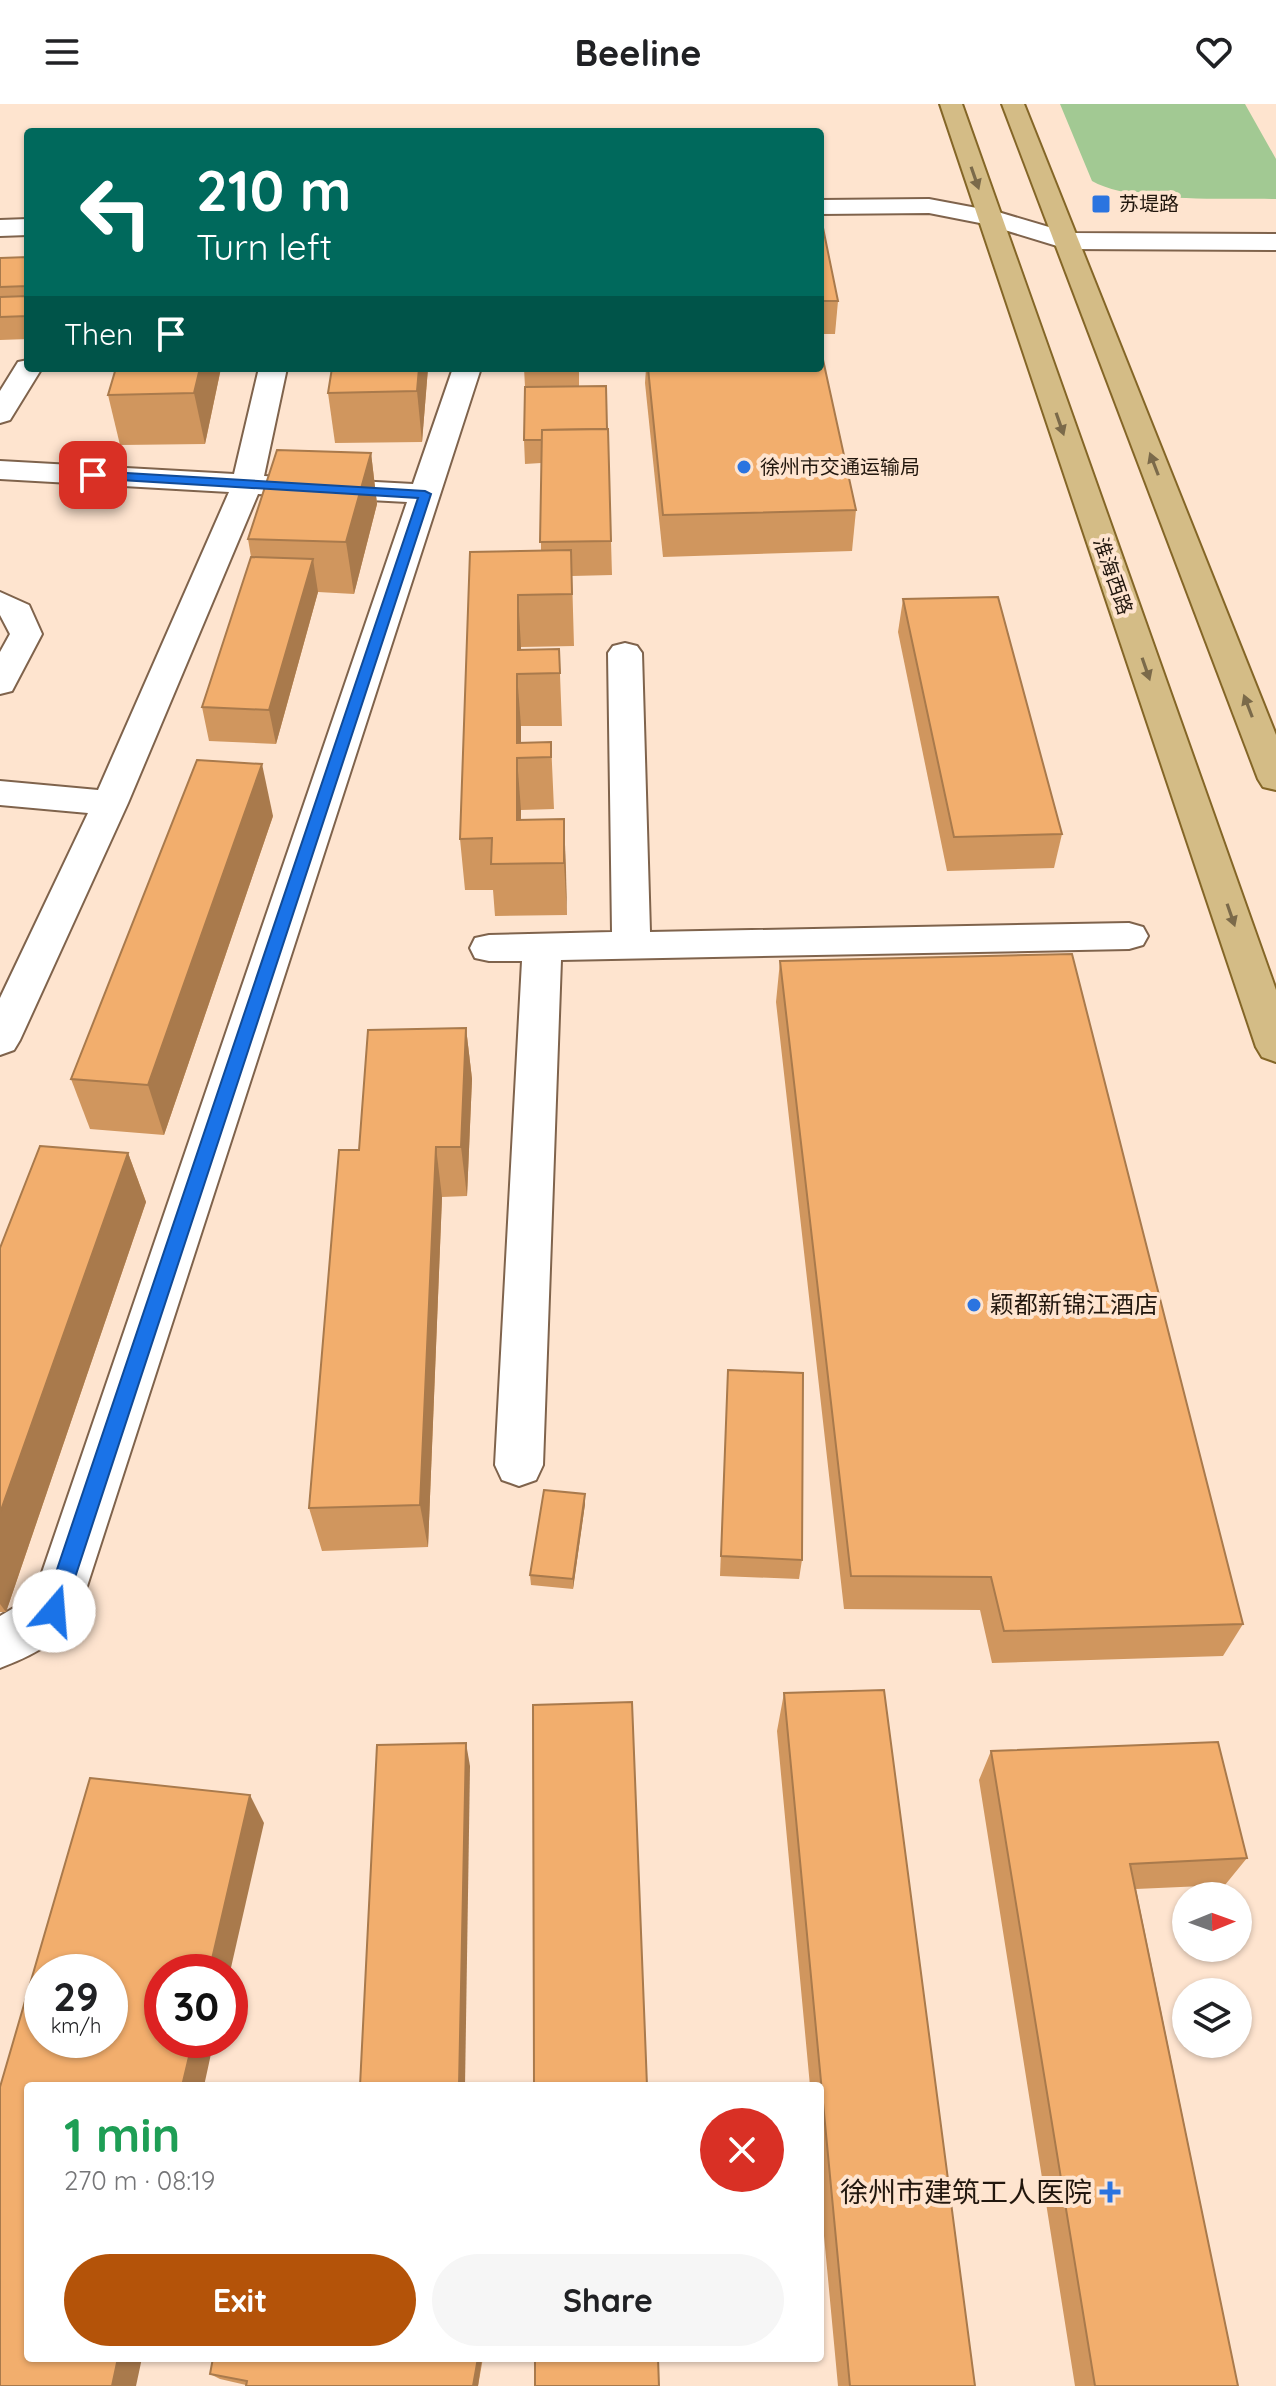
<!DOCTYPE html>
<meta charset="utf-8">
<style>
:root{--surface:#fff;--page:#f6f6f6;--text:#202124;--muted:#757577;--accent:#b45309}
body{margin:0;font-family:Quicksand,"Noto Sans SC",sans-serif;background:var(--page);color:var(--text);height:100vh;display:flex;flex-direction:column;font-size:30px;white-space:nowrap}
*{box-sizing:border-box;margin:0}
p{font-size:26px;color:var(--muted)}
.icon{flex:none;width:44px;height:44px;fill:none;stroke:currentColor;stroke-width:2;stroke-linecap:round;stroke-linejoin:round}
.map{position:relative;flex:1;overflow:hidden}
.drawer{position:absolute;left:24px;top:1978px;width:800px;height:280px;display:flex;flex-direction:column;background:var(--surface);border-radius:8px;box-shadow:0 2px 6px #0004}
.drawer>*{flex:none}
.guide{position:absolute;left:24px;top:24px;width:800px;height:244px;border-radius:8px;box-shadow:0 2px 6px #0004;background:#00695c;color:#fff;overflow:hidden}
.needle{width:52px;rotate:89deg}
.controls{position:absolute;left:1172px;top:1778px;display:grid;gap:16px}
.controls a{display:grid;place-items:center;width:80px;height:80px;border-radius:50%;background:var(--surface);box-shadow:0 2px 6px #0004;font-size:40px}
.speed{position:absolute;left:24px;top:1850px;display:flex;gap:16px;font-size:40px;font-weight:700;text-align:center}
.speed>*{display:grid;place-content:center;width:104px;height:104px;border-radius:50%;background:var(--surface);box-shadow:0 2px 6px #0004;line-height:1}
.speed small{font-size:20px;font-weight:400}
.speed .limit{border:12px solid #d22;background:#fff;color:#111}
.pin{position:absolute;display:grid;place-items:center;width:68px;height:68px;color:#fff;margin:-34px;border-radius:16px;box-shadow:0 4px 12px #0006}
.me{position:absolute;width:88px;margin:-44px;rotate:18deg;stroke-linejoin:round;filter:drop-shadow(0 0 6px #0008)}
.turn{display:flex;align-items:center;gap:28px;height:168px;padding:0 40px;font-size:36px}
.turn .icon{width:104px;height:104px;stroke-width:2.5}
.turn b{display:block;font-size:56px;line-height:68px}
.then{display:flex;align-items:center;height:76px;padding:0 40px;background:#0003;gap:16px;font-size:30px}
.round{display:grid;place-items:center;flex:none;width:84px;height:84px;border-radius:42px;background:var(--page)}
.overview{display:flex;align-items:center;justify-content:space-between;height:136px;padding:0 40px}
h1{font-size:48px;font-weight:700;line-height:60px;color:#1e9e55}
.primary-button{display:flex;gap:16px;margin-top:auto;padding:16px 40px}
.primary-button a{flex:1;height:92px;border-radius:48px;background:var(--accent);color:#fff;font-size:32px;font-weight:700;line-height:92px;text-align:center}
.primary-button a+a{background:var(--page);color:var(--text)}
header{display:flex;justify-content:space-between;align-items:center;height:104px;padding:0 40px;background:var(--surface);font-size:36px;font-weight:700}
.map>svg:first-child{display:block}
</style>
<header><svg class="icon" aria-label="menu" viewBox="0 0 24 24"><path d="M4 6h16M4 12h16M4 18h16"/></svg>Beeline<svg class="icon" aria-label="heart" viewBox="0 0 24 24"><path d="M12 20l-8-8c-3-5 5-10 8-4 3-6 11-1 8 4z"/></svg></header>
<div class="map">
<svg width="1276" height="2282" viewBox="0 0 1276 2282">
<rect width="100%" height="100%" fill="#fee4cf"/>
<path fill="#a2c993" d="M 1060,0 L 1245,0 L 1276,55 L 1276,95 C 1230,94 1129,99 1092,77 Z"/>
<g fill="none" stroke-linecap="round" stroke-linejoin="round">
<g stroke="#7f634c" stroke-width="4">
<g id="minor">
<polygon points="929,95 998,108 1069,129 1276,130 1276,146 1067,145 985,120 929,109 820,110 820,96"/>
<polygon points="28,115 28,131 0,132 0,116"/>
<polygon points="28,256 28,264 42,264 10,316 0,319 0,287 18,258"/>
<path d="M 259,264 L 287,264 L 264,372 L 413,380 L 453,264 L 481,264 L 79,1507 C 67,1535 29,1553 0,1564 L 0,1512 L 34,1492 L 407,398 L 258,390 L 128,699 L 20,936 L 14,946 L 0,951 L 0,894 L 88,709 L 0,701 L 0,677 L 98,686 L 229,388 L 0,375 L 0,357 L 234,370 Z"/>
<polygon points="0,488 29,501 42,530 12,587 0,590 0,548 10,530 0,511"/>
<polygon points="625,539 637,542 642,549 650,828 1129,819 1143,823 1148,832 1143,841 1129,845 561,856 543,1361 536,1376 519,1382 502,1376 495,1361 522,857 489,857 475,854 470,844 475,834 489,831 612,828 608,549 613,542"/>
</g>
</g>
<g stroke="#846627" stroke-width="4">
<g id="major">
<polygon points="940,0 962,0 1276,886 1276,958 1262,953 1256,943"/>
<polygon points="1002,0 1024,0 1276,631 1276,686 1263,683 1258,675"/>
</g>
</g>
<use href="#minor" fill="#fff" fill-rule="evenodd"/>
<use href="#major" fill="#d4bc86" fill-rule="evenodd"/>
</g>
<g fill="#d0965e">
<polygon points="820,114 838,197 835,230 820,230"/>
<polygon points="28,153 28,235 0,236 0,154"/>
<polygon points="116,264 221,264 205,340 120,341 108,291"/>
<polygon points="332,264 428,264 422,338 335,339 328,289"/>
<polygon points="524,264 579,264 579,282 611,437 612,471 572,472 574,542 521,543 521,546 559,545 562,622 521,622 521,639 551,638 554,705 521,706 521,715 564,715 567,811 495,812 493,786 465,786 460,735 470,448 541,447 541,359 525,360 524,336 525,283"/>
<polygon points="646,264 820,264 856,406 852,447 663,453 645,279"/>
<polygon points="371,349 377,400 354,490 318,488 276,640 209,637 202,603 251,453 248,435"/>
<polygon points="903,495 1062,730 1054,764 947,767 898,528"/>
<polygon points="273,712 164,1031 90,1025 71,975"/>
<polygon points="780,857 1243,1520 1223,1552 992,1559 980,1506 844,1505 776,898"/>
<polygon points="466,924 472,975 467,1092 442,1093 428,1443 322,1447 309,1404 359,1046"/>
<polygon points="128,1049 146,1098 6,1508 0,1508 0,1144"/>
<polygon points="728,1266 802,1456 799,1475 720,1472"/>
<polygon points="585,1390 585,1400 573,1485 531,1481 530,1471"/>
<polygon points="784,1589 975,2282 838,2282 820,2089 820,1982 810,1982 777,1627"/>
<polygon points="991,1647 1247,1754 1225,1781 1136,1785 1238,2282 1075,2282 979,1676"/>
<polygon points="213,2254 483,2254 478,2282 246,2282 246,2281 220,2275 210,2270"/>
</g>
<g fill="#a97a4c">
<polygon points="200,264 221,264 205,340 194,289"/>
<polygon points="419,264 428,264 422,338 417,287"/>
<polygon points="371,349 377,400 354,490 346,438"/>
<polygon points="313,455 318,488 276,640 269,606"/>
<polygon points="518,491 521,543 521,570 518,546"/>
<polygon points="517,570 521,622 521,653 517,639"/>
<polygon points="517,654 521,706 520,760 517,716"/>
<polygon points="262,660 273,712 164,1031 148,981"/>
<polygon points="564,715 566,766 567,811 564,759"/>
<polygon points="466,924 472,975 467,1092 461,1043"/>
<polygon points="436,1043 442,1093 428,1443 420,1401"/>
<polygon points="128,1049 146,1098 6,1508 0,1500 0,1409"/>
<polygon points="585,1390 585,1400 573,1485 573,1475"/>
<polygon points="466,1639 470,1662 465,1982 459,1982"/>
<polygon points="250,1691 264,1719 230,1868 209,1868"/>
<polygon points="193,1936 214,1936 204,1982 182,1982"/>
<polygon points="118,2254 142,2254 136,2282 112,2282"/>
<polygon points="478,2254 482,2254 478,2282 473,2282"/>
</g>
<g fill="#f2ae6d" stroke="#a97a4c" stroke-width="2" fill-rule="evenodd">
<polygon points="820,114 821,114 838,197 820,197"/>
<polygon points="28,153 28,182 0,183 0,154"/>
<polygon points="28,192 28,212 0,213 0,193"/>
<polygon points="820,242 856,406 663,411 648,264 820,264"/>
<polygon points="116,264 200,264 194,289 108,291"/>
<polygon points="332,264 419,264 417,287 328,289"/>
<polygon points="606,282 607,325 542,326 542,336 524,336 525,283"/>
<polygon points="608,325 611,437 540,438 542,326"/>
<polygon points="277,346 371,349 346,438 248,435"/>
<polygon points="571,446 572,490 518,491 518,546 559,545 560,569 517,570 517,639 551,638 551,653 517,654 517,716 564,715 564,759 491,760 492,734 460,735 470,448"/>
<polygon points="251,453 313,455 269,606 202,603"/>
<polygon points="998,493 1062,730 954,733 903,495"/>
<polygon points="197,656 262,660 148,981 71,975"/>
<polygon points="1072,850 1243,1520 1004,1527 991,1473 851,1472 780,857"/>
<polygon points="466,924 461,1043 436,1043 420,1401 309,1404 339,1046 359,1046 368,926"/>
<polygon points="40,1042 128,1049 0,1409 0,1144"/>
<polygon points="728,1266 803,1269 802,1456 721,1452"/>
<polygon points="544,1386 585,1390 573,1475 530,1471"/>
<polygon points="884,1586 975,2282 850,2282 784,1589"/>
<polygon points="632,1598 647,1982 534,1982 533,1601"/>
<polygon points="1218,1638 1247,1754 1130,1760 1238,2282 1095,2282 991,1647"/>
<polygon points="466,1639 459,1982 360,1982 377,1641"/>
<path d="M 90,1674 L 250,1691 L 209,1868 L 162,1868 L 162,1936 L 193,1936 L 182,1982 L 28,1982 L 28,2254 L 118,2254 L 112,2282 L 0,2282 L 0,1983 ZM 42,1868 L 110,1868 L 110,1936 L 42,1936 Z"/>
<polygon points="213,2254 478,2254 473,2282 246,2282 247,2277 210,2270"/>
<polygon points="535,2254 658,2254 659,2282 535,2282"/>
</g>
<defs><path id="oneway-solid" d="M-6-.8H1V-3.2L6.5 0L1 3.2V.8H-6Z" transform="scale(2)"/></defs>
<g fill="#7b6a4a">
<use href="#oneway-solid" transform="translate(975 74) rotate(71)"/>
<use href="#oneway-solid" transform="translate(1060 320) rotate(71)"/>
<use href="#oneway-solid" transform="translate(1154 360) rotate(-111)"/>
<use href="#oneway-solid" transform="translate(1146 565) rotate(71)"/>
<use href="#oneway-solid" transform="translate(1248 602) rotate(-111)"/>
<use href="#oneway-solid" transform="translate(1231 811) rotate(71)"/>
</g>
<polygon fill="#1a73e8" stroke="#114b97" stroke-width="2" points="93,367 425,387 431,390 64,1507 61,1514 54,1516 46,1514 43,1507 418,394 88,374 88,368"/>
<g fill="#2b74e0" stroke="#fee4cf" stroke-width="3">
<rect x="1091" y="90" width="20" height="20" rx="4"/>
<circle cx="744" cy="363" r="8"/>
<circle cx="974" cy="1201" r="8"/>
<path d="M1106 2076h8v8h8v8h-8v8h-8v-8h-8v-8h8z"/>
</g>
<g text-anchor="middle" stroke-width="8" stroke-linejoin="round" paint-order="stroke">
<g font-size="20" fill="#22170e" stroke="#fee4cf" text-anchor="start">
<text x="1119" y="107">苏堤路</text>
<text x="760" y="370">徐州市交通运输局</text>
</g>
<g font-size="20" fill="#22170e" stroke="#fee4cf">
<text transform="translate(1113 472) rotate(71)" y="7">淮海西路</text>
</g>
<g font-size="24" fill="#22170e" stroke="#fee4cf" text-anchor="start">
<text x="990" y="1209">颖都新锦江酒店</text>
</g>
<g font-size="28" fill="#22170e" stroke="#fee4cf" text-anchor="end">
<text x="1092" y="2098">徐州市建筑工人医院</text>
</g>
</g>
</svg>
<div class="controls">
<a><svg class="needle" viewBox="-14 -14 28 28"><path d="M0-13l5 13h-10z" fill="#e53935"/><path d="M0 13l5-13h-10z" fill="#757577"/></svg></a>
<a><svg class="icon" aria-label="layers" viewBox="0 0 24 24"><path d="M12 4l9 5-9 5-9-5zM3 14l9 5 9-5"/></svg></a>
</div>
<div class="speed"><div>29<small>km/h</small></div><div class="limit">30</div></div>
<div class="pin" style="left:93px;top:371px;background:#d93025"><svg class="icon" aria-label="arrive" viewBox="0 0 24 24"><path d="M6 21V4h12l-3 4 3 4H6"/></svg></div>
<svg class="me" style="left:54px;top:1507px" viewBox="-20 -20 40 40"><circle r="19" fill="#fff"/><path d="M0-13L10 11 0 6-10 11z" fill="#1a73e8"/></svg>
<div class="guide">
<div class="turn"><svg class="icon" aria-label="left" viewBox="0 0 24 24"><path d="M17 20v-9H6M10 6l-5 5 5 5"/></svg><div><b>210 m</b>Turn left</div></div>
<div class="then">Then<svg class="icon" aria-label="arrive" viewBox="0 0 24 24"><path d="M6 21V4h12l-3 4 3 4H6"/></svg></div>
</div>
<section class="drawer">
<div class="overview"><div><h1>1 min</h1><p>270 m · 08:19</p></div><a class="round" style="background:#d93025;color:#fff"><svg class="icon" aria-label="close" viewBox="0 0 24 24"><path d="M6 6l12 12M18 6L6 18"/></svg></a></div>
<div class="primary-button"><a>Exit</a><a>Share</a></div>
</section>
</div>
